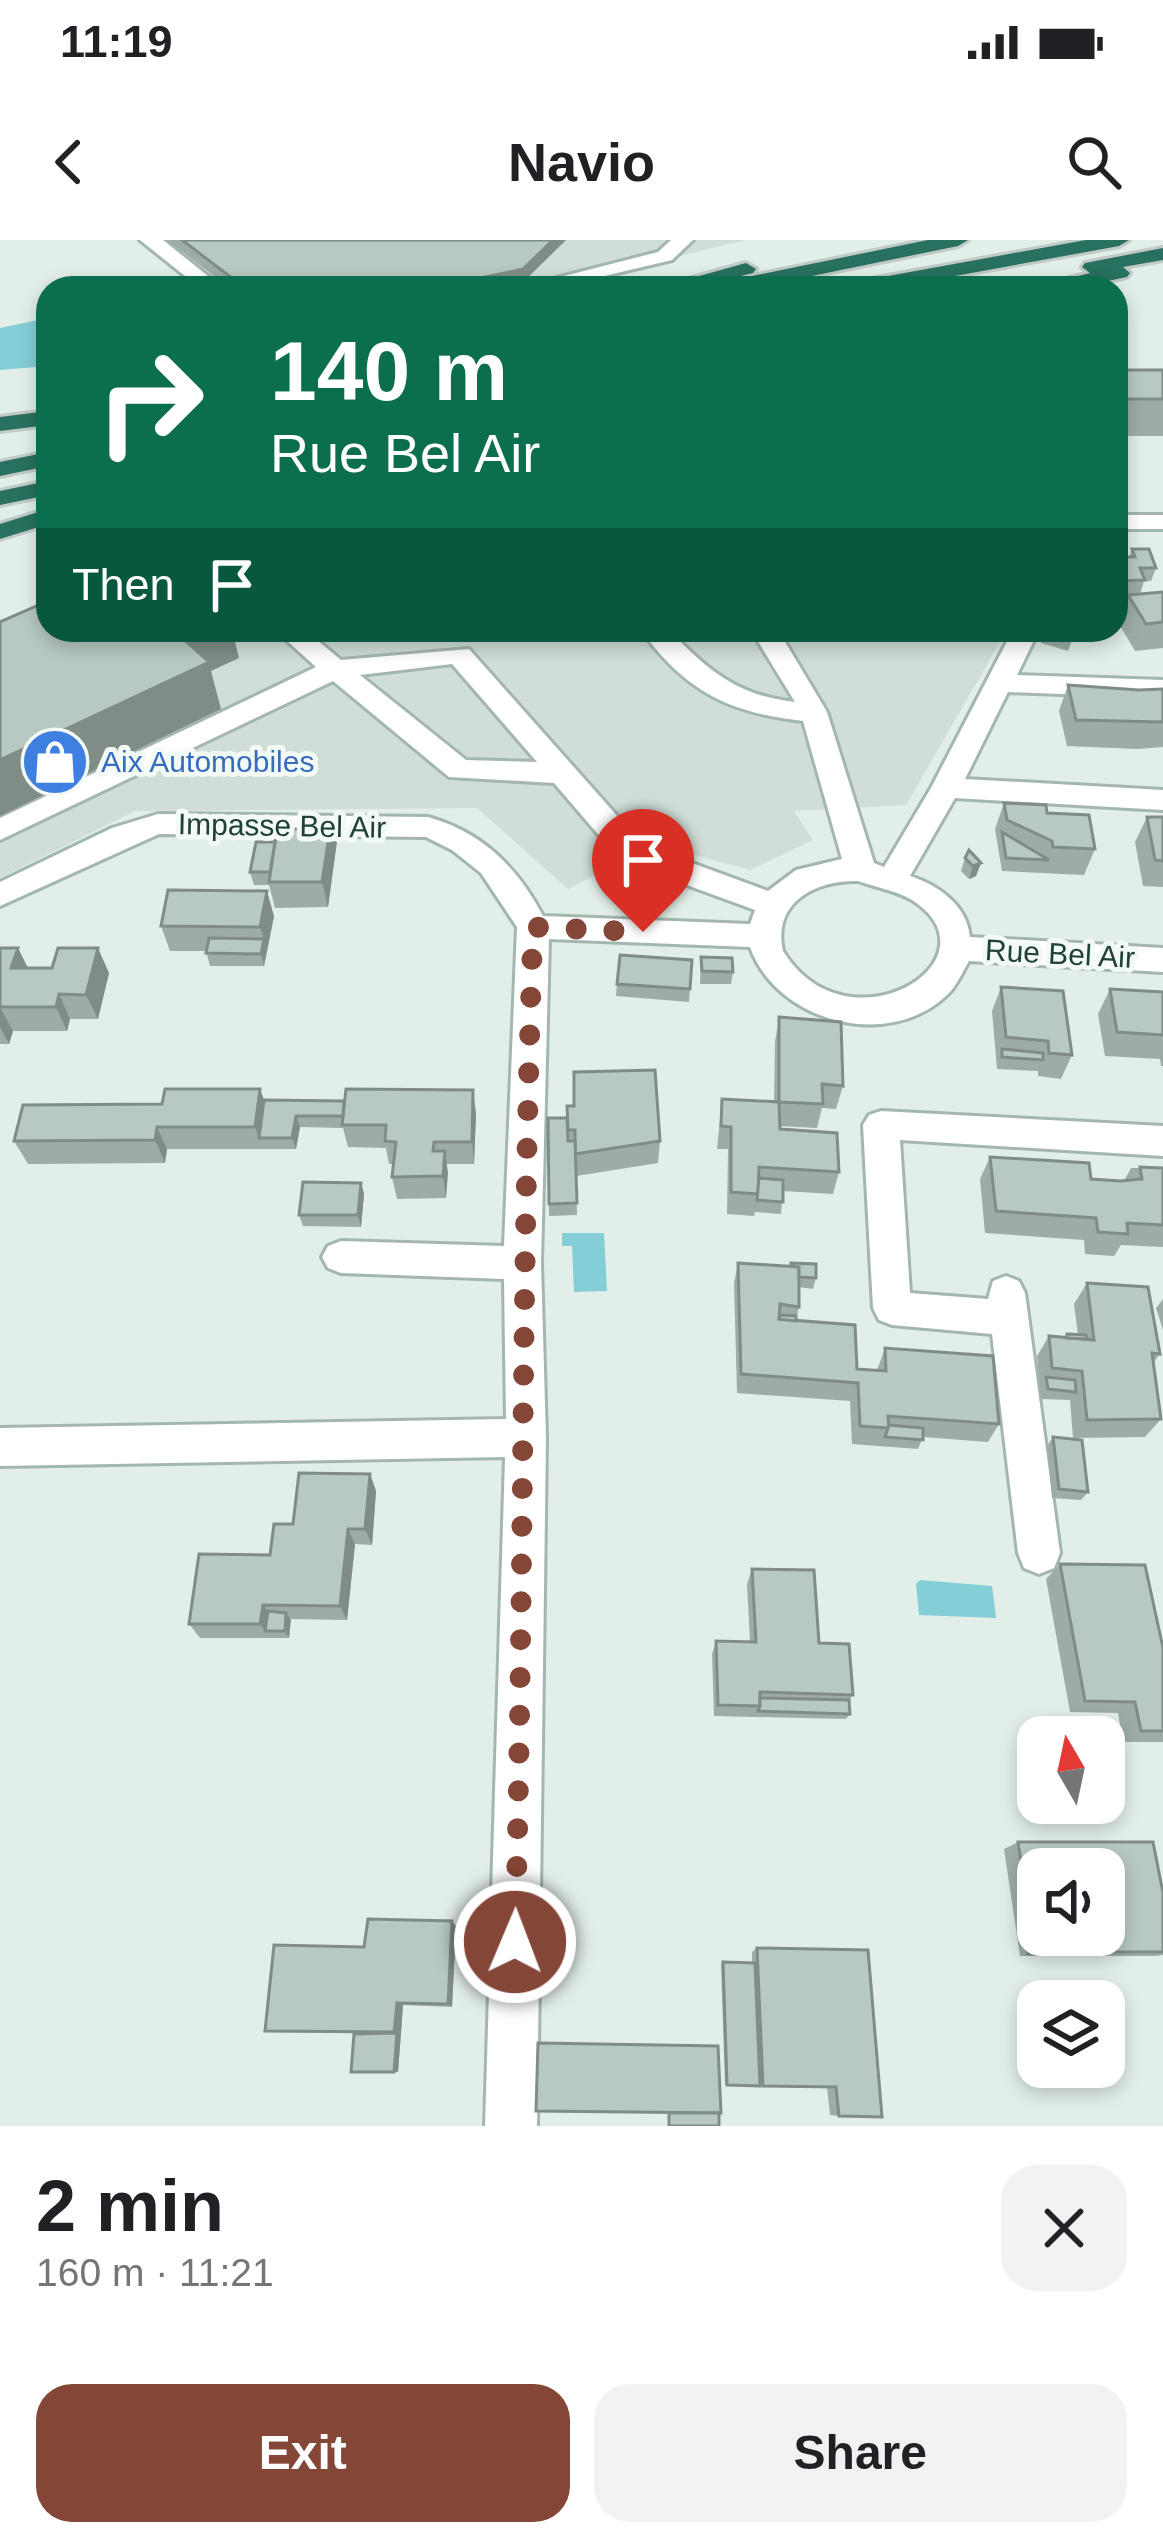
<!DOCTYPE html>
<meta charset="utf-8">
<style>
:root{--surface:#fff;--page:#f2f2f2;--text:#202124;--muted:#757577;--accent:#844637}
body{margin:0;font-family:Helvetica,sans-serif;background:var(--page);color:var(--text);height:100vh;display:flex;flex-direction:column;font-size:45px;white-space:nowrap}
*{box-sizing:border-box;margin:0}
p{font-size:39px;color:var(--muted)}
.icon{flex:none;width:66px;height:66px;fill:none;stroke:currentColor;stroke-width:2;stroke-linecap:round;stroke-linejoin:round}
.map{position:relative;height:1886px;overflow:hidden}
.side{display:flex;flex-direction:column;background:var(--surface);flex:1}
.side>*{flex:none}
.hud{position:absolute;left:36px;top:36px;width:1092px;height:366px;border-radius:36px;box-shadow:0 6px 18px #0003;background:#0b6e4f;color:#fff;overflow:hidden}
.needle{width:78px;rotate:351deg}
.controls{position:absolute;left:1017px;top:1476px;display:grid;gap:24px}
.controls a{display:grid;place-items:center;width:108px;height:108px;border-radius:24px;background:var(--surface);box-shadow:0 6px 18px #0003;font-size:60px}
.pin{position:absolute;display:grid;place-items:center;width:102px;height:102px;color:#fff;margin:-123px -51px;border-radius:50% 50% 50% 0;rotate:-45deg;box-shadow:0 0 12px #0007}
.pin .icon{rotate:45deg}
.me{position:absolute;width:132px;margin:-66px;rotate:1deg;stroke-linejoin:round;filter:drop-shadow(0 0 9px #0008)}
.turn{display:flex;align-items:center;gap:42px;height:252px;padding:0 36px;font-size:54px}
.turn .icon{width:156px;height:156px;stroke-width:2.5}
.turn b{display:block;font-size:84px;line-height:102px}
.then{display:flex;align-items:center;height:114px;padding:0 36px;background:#0003;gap:24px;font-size:45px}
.round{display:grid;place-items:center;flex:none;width:126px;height:126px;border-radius:36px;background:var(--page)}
.head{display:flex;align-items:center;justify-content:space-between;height:204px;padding:0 36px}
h1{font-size:72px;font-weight:700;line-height:90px}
.button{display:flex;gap:24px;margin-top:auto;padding:24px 36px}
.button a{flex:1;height:138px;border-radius:36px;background:var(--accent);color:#fff;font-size:48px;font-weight:700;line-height:138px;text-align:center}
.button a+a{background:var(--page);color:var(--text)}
.status{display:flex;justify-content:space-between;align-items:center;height:84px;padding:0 60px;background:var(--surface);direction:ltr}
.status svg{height:33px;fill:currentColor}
header{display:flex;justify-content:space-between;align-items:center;height:156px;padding:0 36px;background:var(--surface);font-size:54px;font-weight:700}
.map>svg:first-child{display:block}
</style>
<div class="status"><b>11:19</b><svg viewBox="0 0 49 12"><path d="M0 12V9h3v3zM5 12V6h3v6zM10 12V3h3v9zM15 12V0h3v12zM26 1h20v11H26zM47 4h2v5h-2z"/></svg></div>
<header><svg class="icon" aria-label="back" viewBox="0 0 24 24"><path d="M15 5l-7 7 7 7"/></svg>Navio<svg class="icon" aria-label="search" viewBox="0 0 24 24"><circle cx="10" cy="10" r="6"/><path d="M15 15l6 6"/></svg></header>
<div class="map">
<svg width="1163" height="1886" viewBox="0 0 1163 1886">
<rect width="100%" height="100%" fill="#e2eee8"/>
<g fill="#d0ded7">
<polygon points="138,0 746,0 543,48 202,48"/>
<polygon points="48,390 1007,390 906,565 794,571 813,600 750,630 655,604 568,649 477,568 135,571 0,638 0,396"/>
</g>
<g fill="#84ced8">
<polygon points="48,78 48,126 0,130 0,88"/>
<polygon points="562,993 604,993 607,1051 574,1052 572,1006 562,1006"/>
<polygon points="920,1340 992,1346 996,1378 919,1375 916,1344"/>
</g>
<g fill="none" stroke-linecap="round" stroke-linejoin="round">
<g stroke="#a4b7af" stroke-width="6">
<g id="minor">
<polygon points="140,0 163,0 223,48 200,48"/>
<polygon points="671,0 693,0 672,20 554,48 517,48 658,12"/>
<rect x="1116" y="275" width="47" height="14"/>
<path d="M 275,390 L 305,390 L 341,420 L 469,409 L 643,605 L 768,651 L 796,630 L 842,619 L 803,481 C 729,473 685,451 641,390 L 669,390 C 707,430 738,456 795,462 L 751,390 L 778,390 L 827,472 L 874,623 L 884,627 L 931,548 L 1013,390 L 1039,390 L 1017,435 L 1163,440 L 1163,458 L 1008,452 L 965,539 L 1163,550 L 1163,570 L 955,558 L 910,636 C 938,645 967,665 970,697 L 1163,708 L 1163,732 L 969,721 C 963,731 957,745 949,753 C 891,812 777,783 750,707 L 549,699 L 541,1023 L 546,1198 L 537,1886 L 485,1886 L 505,1217 L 0,1226 L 0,1188 L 506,1179 L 504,1039 L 341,1033 L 328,1028 L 322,1017 L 328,1006 L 341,1001 L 504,1006 L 517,687 L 481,633 L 452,610 L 426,597 L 159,594 L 0,666 L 0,642 L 112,588 L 158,574 L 428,577 C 482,592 517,627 543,676 L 750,684 L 755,670 L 621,621 L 554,543 L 449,537 L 333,441 L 0,600 L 0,578 L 316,427 ZM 452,424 L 537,522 L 466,520 L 360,435 ZM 858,641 C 875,647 897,651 912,660 C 1004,719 848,816 783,711 C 772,662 816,640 858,641 Z"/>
<polygon points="881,871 1163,886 1163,916 900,900 910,1053 988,1059 993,1041 1006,1036 1019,1041 1025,1053 1060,1313 1054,1328 1039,1334 1024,1328 1018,1313 992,1094 892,1085 879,1080 873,1068 863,885 869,875"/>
</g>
</g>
<g stroke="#c1cac7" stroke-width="6">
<g id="highway">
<polygon points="928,0 968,0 958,6 753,48 713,48 723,42"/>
<polygon points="1086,0 1129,0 1119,6 889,48 845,48 855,42"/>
<polygon points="1163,8 1163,20 1123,27 1130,33 1127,37 1074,48 1031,48 1090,33 1082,27 1085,23"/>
<polygon points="746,23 756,29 753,33 692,48 656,48"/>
<polygon points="48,171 48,185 0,191 0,177"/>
<polygon points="48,212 48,226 0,236 0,222"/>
<polygon points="48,241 48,255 0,265 0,251"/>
<polygon points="48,269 48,284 0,299 0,284"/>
</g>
</g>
<use href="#minor" fill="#fff" fill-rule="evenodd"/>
<use href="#highway" fill="#28705f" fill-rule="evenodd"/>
</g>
<g fill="#9dada6" fill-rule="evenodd">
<polygon points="167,0 566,0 523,42 497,48 230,48"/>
<rect x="1116" y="130" width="47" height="66"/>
<polygon points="1132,309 1156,328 1151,341 1144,341 1140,354 1116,354 1116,317 1129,317"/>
<polygon points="1163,352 1163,408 1135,411 1118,382 1128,355"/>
<polygon points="1045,390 1076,390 1068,411 1041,403"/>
<polygon points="1068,445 1139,450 1163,449 1163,507 1137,509 1067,506 1059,471"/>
<polygon points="1004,563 1047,573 1095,609 1084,635 1002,631 995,589"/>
<polygon points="1147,577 1163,577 1163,647 1143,646 1135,602"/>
<polygon points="337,601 328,667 275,668 269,645 254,645 250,632"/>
<polygon points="965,618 981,623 976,636 969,639 961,631"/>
<polygon points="274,676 264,726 210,726 206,711 170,711 161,686"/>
<polygon points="0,708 18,708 28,728 109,733 98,779 70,779 67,791 13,791 9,804 0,804"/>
<polygon points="701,717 733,732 731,744 700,744"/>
<polygon points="692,720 689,762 616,756 617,744"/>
<polygon points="1001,747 1072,815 1061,839 1038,836 1038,831 997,829 992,771"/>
<polygon points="1110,749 1163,752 1163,826 1161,826 1160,819 1105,816 1098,774"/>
<polygon points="779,777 843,846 836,869 822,868 817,888 779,886 780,889 839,932 833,954 783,951 781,974 755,972 754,976 727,974 728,909 717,909 722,859 774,862 775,802"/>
<polygon points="260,849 264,860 476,873 474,924 447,924 446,958 397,959 392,937 393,924 389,924 386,908 348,907 343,888 300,887 296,909 167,909 165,923 28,924 14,901 162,864"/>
<polygon points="548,878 567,878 660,901 658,923 576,936 577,975 549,976"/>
<polygon points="990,917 1091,939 1124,941 1131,928 1163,928 1163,1007 1121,1005 1114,1016 1085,1014 1084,1000 985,993 980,939"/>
<polygon points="361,943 364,954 361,987 303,986 299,975"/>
<polygon points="738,1023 816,1038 813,1049 799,1047 799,1067 796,1081 857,1129 877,1130 885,1108 999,1184 988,1202 923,1197 918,1209 852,1204 850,1161 737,1153 734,1043"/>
<polygon points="1087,1043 1160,1114 1153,1123 1161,1179 1145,1197 1073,1198 1070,1160 1041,1159 1037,1116 1049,1096 1064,1097 1067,1094 1078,1095 1074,1064"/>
<polygon points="1163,1059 1163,1090 1156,1068"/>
<polygon points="1053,1197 1088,1252 1081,1260 1052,1258 1047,1206"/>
<polygon points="370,1234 376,1251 372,1305 355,1304 347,1380 290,1379 289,1398 200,1398 189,1384 270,1315 293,1284"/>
<polygon points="1060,1324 1163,1408 1163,1502 1123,1502 1118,1473 1070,1472 1046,1339"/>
<polygon points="752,1329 819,1403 853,1455 849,1461 850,1474 846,1479 714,1476 712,1414 716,1401 750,1402 747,1344"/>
<path d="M 1018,1602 L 1163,1653 L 1163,1715 L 1155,1716 L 1020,1716 L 1004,1609 ZM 1038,1629 L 1104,1695 L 1038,1695 Z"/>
<polygon points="456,1686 452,1767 403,1765 398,1832 351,1832 378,1793 265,1791 364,1707"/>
<polygon points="757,1708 868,1710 839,1876 830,1875 827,1847 725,1845 721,1724 723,1722 752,1723 752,1712"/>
</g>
<g fill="#808d87">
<polygon points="553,0 566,0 523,42 497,48 434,48"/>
<polygon points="186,390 232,390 239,418 211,431 221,469 0,576 0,520 178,394"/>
<polygon points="334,588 337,601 328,667 322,642 330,589"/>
<polygon points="981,623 976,636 969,639 973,626"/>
<polygon points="267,651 274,676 264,726 261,714 264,699 260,687"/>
<polygon points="18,708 30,733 11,728"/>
<polygon points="98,708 109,733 98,779 86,755"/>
<polygon points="59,754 70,779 67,791 56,767"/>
<polygon points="0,767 13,791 9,804 0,787"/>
<polygon points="260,849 268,872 259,898 255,887"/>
<polygon points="473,850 476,873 474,924 472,902"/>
<polygon points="296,876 300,887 296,909 292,898"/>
<polygon points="157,887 167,909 165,923 155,900"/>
<polygon points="445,911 448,933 446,958 443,936"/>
<polygon points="361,943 364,954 361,987 358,975"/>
<polygon points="370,1234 376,1251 372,1305 365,1289"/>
<polygon points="348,1289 355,1304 347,1380 340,1366"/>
<polygon points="263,1365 273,1379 265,1391 260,1384"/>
<polygon points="286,1373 291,1380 289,1398 285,1391"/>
<polygon points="452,1681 456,1686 452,1767 448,1764"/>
<polygon points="397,1763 403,1765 401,1793 394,1792"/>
<polygon points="397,1793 401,1793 398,1832 394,1832"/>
</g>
<g fill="#b7c9c1" stroke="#808d87" stroke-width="3">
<polygon points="182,0 553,0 523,29 434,48 245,48"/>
<rect x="1116" y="130" width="47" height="29"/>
<polygon points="1132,309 1149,309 1156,328 1140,328 1145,340 1116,341 1116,317 1135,317"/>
<polygon points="1163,352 1163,382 1146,384 1128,355"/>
<polygon points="48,361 48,390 186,390 178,394 209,422 0,520 0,382"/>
<polygon points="1048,390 1076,390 1072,397"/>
<polygon points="1068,445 1139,450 1163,449 1163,482 1076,480"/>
<polygon points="1004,563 1046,565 1047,573 1089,575 1095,609 1053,607 1052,601 1007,580"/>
<polygon points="1147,577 1163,577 1163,621 1155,620"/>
<polygon points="300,588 334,588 332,602 330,589"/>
<polygon points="277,589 330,589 322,642 269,642"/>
<polygon points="1002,592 1049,620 1006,618"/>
<polygon points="256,602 275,602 270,632 250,632"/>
<polygon points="969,610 981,623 973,626 965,618"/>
<polygon points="168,650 267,651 260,687 161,686"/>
<polygon points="209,698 264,699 261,714 206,713"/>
<polygon points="0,708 18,708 11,728 52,728 58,708 98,708 86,755 59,754 56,767 0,767"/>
<polygon points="620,715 692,720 690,749 617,744"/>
<polygon points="701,717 732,718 733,732 702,731"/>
<polygon points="1001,747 1063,751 1072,815 1049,813 1048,801 1006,797"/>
<polygon points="1110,749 1163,752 1163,795 1117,792"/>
<polygon points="779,777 841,782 843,846 822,844 823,864 779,862"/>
<polygon points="1002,809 1043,813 1043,820 1002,817"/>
<polygon points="655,830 660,901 575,914 575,890 568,890 567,866 574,866 574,832"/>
<polygon points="165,849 260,849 255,887 157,887 155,900 14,901 23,865 162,864"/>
<polygon points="346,849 473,850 472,902 434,902 433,911 445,911 443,936 392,937 396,902 385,901 386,885 342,885"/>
<polygon points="722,859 779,862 780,889 837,893 839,932 759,927 758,954 731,952 731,887 721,886"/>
<polygon points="264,860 344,861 343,876 296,876 292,898 259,898"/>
<polygon points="548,878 567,878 568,901 575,901 577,963 549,964"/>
<polygon points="990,917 1089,923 1091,939 1120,941 1142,939 1140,927 1163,928 1163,985 1127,983 1128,994 1098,992 1096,978 996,971"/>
<polygon points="759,938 783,940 783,962 757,960"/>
<polygon points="303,942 361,943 358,975 299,975"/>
<polygon points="738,1023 799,1027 799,1067 780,1064 779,1079 855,1085 857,1129 886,1131 885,1108 993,1116 999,1184 888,1176 889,1188 860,1186 858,1143 741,1134"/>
<polygon points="791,1023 816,1024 816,1038 799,1037 799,1027 791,1026"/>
<polygon points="1087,1043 1148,1047 1160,1114 1152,1113 1161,1179 1087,1180 1082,1131 1052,1128 1049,1096 1094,1100"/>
<polygon points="780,1075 796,1076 796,1081 779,1079"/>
<polygon points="1067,1094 1086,1095 1087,1099 1067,1098"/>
<polygon points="1046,1137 1075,1140 1076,1152 1048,1149"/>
<polygon points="889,1185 923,1188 923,1200 885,1197"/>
<polygon points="1053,1197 1082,1200 1088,1252 1059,1249"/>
<polygon points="299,1233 370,1234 365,1289 348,1289 340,1366 263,1365 260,1384 189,1384 199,1314 270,1315 274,1284 293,1284"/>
<polygon points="1060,1324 1145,1325 1163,1408 1163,1491 1141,1491 1135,1462 1085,1461"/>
<polygon points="752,1329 814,1330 819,1403 849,1404 853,1455 760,1452 760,1466 718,1465 716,1401 756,1402"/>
<polygon points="268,1371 286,1373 285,1391 265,1391"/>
<polygon points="760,1458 849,1460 850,1474 758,1471 760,1466"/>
<polygon points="1018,1602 1153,1602 1163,1653 1163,1712 1103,1712 1100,1695 1104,1695 1104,1629 1038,1629 1038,1694 1032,1694"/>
<polygon points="368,1679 452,1681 448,1764 397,1763 394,1792 265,1791 274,1705 364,1707"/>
<polygon points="1024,1696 1092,1697 1095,1714 1028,1714"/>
<polygon points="757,1708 868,1710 882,1877 839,1876 836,1847 763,1846"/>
<polygon points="723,1722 755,1723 760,1846 727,1845"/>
<polygon points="397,1793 394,1832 351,1832 354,1794"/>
<polygon points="538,1803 718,1806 721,1873 536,1871"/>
<rect x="669" y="1873" width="50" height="13"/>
</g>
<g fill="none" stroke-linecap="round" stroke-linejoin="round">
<path stroke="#844637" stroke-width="21" stroke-dasharray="0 37.8" d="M 515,1702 C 524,1364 521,1026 533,687 L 643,692"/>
</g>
<defs>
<g id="shop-disc" transform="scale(3.45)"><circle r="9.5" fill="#3f7fe0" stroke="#f3faf6"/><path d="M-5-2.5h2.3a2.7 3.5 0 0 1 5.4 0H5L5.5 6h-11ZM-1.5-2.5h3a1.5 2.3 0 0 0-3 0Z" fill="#fff"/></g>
</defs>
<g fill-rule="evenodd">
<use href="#shop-disc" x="55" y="522"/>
</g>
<g text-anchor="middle" stroke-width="10" stroke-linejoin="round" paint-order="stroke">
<g font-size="30" fill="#366cbe" stroke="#f3faf6" text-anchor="start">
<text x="101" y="532">Aix Automobiles</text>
</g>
<g font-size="30" fill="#204137" stroke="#f3faf6">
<text transform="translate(282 586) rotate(1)" y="10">Impasse Bel Air</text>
<text transform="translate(1060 714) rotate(3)" y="10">Rue Bel Air</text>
</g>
</g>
</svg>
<div class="controls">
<a><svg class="needle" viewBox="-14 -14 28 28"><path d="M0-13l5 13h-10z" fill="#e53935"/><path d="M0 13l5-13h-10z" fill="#757577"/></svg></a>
<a><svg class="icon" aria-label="sound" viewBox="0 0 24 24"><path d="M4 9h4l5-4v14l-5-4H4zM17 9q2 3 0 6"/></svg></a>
<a><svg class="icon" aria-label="layers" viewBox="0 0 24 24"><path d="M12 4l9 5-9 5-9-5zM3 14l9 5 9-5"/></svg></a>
</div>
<div class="pin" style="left:643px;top:692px;background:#d93025"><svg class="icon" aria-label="arrive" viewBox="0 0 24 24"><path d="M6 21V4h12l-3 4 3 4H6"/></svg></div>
<svg class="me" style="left:515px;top:1702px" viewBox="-20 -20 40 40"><circle r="17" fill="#844637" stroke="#fff" stroke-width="3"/><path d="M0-11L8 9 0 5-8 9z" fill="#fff"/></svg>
<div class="hud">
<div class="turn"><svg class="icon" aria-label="right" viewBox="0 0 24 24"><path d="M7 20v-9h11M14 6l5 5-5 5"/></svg><div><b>140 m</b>Rue Bel Air</div></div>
<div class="then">Then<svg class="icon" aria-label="arrive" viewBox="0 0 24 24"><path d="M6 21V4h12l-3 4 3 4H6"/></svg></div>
</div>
</div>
<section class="side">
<div class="head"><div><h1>2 min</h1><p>160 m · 11:21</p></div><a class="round"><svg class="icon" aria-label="close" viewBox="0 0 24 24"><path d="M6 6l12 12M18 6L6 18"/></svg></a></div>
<div class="button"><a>Exit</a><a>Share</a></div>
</section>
